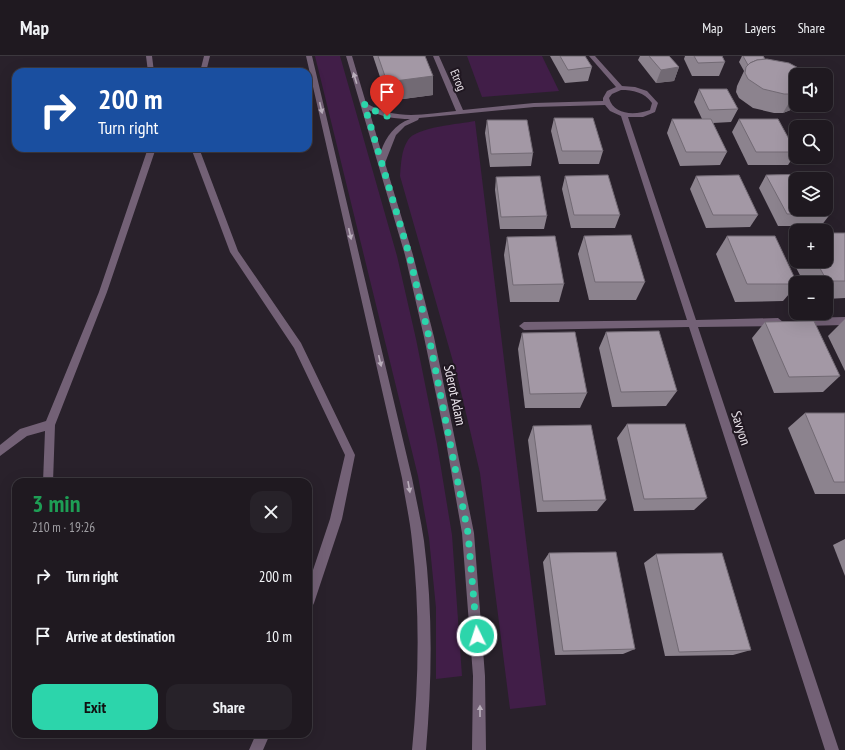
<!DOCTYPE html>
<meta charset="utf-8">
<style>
:root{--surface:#1f1920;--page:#272229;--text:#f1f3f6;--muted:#a1a0a5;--line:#3c383e;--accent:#2cd5ab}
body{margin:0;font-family:"PT Sans Narrow",sans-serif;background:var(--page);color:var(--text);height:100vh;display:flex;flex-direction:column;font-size:15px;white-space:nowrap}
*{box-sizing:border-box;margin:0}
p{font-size:13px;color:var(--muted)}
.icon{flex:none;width:22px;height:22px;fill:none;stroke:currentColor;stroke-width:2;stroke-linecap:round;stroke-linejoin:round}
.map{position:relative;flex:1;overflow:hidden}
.side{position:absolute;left:12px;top:422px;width:300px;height:260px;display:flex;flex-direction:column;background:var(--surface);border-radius:12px;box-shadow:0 4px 16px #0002,0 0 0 1px var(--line)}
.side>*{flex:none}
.guide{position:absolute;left:12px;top:12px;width:300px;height:84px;border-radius:12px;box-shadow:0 4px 16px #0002,0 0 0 1px var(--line);background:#1a4fa0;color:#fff;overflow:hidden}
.controls{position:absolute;left:789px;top:12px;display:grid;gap:8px}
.controls a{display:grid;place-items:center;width:44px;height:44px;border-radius:8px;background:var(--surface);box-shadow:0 4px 16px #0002,0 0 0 1px var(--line);font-size:20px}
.pin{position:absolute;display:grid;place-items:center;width:34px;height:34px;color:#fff;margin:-41px -17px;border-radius:50% 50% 50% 0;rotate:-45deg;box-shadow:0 0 4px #0007}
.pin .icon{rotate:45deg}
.me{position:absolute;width:44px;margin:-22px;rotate:356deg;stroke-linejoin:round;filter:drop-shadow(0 0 3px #0008)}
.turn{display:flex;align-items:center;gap:14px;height:84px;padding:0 20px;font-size:18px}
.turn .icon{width:52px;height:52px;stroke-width:2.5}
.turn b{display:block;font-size:28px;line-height:34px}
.round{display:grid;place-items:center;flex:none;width:42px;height:42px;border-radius:12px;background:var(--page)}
.head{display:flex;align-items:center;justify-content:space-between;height:68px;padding:0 20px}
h1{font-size:24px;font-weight:700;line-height:30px;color:#1e9e55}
.primary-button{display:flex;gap:8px;margin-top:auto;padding:8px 20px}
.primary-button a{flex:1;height:46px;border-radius:12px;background:var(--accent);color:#111;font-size:16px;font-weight:700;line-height:46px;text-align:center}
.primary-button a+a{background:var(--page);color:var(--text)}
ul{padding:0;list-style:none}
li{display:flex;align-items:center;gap:12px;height:60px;padding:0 20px}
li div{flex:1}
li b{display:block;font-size:15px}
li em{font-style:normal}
header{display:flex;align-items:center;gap:24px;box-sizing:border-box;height:56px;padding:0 20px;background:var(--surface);border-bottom:1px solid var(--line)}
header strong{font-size:19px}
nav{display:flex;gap:22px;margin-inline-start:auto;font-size:14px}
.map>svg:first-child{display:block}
</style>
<header>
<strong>Map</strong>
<nav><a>Map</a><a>Layers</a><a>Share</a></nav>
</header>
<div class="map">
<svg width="845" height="694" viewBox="0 0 845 694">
<rect width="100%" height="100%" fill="#29212b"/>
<g fill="#411e48">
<polygon points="315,0 340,0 397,200 416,283 437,388 452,479 462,620 436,623 436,552 429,482 418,420"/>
<polygon points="467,0 542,0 559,35 482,41"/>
<path d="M 475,65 L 546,649 L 510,653 L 480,417 L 458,323 L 400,120 C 401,108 401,95 408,84 C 416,71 460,68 475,65 Z"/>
</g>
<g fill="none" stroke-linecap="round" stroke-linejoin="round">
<g fill="#736176" fill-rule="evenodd">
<polygon points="146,0 152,0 154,16 148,16"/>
<polygon points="204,0 210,0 206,16 200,16"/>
<path d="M 306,0 L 312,0 L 412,422 C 416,443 421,464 424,485 C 433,554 432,624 426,694 L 412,694 C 419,624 420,555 412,485 C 410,464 405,443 402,422 Z"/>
<path d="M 346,0 L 352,0 L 366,47 C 396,65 423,58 456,55 L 433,0 L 439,0 L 463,54 L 534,47 L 603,45 L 603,42 L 607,35 L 616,31 L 589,0 L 595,0 L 622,30 L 635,31 L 647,35 L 658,47 L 655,56 L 643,61 L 628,61 L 696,264 L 778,262 L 783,266 L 778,270 L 698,271 L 839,694 L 825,694 L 689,271 L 524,274 L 519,270 L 524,266 L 687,264 L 621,60 L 610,55 L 605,49 L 534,51 L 419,62 L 418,64 L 405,70 L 396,79 L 385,107 L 413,199 L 434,281 L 474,477 L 485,620 L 486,694 L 472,694 L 473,620 L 462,477 L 446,386 L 424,281 L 405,199 ZM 621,34 C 633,34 644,36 652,47 L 650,54 C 636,59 614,60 609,42 L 612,38 ZM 369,54 C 381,61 396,63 410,63 C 395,68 386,81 381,95 Z"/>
<polygon points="148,92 156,92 107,236 55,369 53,426 43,426 45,375 27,380 0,400 0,389 20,373 46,365 99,236"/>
<polygon points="191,92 199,92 238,195 301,287 355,399 342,463 314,547 312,551 308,553 308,529 330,463 345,399 294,292 230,196"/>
<polygon points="845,261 845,269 802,270 797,266 802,262"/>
<polygon points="256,678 270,678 263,694 249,694"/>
</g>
</g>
<g fill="#8c838e">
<polygon points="373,0 425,0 433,39 388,45"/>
<polygon points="550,0 585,0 592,11 588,25 565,27"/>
<polygon points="640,0 669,0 679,11 674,25 656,27 638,4"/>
<polygon points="685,0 722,0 725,6 719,20 692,20 684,3"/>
<polygon points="742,0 763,0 765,3 806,16 796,49 799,49 798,51 783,57 774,57 753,52 739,42 736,36 737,30 744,15 739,6"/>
<polygon points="699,33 738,53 731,66 713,67 727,96 720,109 680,110 667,77 672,63 702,63 694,46"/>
<polygon points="554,62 603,95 599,108 559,108 551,75"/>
<polygon points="739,63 796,95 796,97 788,109 748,109 732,76"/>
<polygon points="487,64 533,97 531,110 490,111 485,77"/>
<polygon points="766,119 831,157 821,170 778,170 759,132"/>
<polygon points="565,120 620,159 615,172 571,172 562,133"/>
<polygon points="696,120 758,159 750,171 706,172 690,133"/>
<polygon points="496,121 547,160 544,173 500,173 495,134"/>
<polygon points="845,177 845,242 826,243 826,227 804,227 788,196 796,185 796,205 826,205"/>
<polygon points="584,180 645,226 636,244 589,244 578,198"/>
<polygon points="727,180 796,227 796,230 783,245 735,246 716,198"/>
<polygon points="507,181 564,228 559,246 510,246 504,199"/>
<polygon points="845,263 845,315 828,280"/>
<polygon points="765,266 840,320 823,336 774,337 752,282"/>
<polygon points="606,276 677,335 666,350 612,351 599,292"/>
<polygon points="522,277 587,337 580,352 525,352 518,293"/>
<polygon points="805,357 845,357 845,438 815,438 788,372"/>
<polygon points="627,368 707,442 694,454 634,455 617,382"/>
<polygon points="533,370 606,444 597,455 537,456 528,384"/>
<polygon points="845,483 845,520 833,489"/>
<polygon points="549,497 635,593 623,598 555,599 543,506"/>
<polygon points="656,498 751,594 733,599 665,600 644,507"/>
</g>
<g fill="#726a74">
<polygon points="679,11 674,25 656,27 661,14"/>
<polygon points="433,20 433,39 388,45 387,26"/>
<polygon points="796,37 796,49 799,49 798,51 783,57 794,38"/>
</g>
<g fill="#a398a5" stroke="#726a74">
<polygon points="378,0 425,0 433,20 387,26"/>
<polygon points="560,0 585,0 592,11 568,14"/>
<polygon points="649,0 669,0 679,11 661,14"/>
<polygon points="694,0 722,0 725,6 698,7"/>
<polygon points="743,0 763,0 765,3 757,4 750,7 748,9"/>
<polygon points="767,3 789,7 806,16 808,19 796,19 796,37 794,38 784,38 763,33 748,23 745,17 746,11 750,7 757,4"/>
<polygon points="699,33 727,33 738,53 709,54"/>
<polygon points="554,62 593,62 603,95 562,95"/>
<polygon points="672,63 711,63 727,96 686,96"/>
<polygon points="739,63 778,63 796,96 756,96"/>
<polygon points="487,64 527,64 533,97 491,98"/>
<polygon points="809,118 812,123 796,123 796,153 826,153 826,148 831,157 787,158 766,119"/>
<polygon points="608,119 620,159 574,159 565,120"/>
<polygon points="739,119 758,159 713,159 696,120"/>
<polygon points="540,120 547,160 501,161 496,121"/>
<polygon points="826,177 845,177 845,225 827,225 816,205 826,205"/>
<polygon points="631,179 645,226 595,226 584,180"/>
<polygon points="555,180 564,228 513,229 507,181"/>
<polygon points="727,180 775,180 797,227 796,227 796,228 747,228"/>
<polygon points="814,265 840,320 789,321 765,266"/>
<polygon points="659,275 677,335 621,336 606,276"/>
<polygon points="575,276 587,337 530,338 522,277"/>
<polygon points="805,357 845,357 845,426 834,426"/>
<polygon points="627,368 685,368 707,442 644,443"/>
<polygon points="591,369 606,444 543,445 533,370"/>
<polygon points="616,496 635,593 563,595 549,497"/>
<polygon points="722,497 751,594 679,596 656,498"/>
</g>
<defs><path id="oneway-solid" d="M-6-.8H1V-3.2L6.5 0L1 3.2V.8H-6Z"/></defs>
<g fill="#baafbc">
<use href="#oneway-solid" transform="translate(355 22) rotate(-107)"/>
<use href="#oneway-solid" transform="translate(321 52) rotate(77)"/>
<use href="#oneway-solid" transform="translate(350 178) rotate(77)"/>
<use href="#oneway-solid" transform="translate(380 305) rotate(77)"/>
<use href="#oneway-solid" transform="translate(409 431) rotate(80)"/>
<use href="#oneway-solid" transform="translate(480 655) rotate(-90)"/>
</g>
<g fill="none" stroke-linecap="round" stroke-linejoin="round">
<polyline stroke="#2cd5ab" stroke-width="7" stroke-dasharray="0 12.6" points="387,60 377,56 364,48 409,198 429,281 468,477 477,580"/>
</g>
<g text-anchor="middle" stroke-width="4" stroke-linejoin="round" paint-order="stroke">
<g font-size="12" fill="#e9e3ea" stroke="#201721">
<text transform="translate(458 24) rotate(67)" y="4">Etrog</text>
</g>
<g font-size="14" fill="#e9e3ea" stroke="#201721">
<text transform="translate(455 339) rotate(78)" y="5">Sderot Adam</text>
<text transform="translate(741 372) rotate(72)" y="5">Savyon</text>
</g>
</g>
</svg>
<div class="controls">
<a><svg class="icon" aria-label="sound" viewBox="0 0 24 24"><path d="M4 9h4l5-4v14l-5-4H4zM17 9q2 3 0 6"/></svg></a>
<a><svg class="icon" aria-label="search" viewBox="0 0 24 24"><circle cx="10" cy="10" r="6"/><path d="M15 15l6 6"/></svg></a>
<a><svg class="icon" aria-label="layers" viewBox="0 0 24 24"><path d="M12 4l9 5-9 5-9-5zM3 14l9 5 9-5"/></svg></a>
<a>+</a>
<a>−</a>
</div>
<div class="pin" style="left:387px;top:60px;background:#d93025"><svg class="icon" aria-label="arrive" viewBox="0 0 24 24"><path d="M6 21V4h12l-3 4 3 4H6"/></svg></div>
<svg class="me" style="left:477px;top:580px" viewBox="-20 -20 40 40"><circle r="17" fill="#2cd5ab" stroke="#fff" stroke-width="3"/><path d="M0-11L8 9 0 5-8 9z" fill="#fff"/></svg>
<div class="guide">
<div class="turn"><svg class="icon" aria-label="right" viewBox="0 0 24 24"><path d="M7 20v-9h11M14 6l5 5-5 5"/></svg><div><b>200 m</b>Turn right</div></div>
</div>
<section class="side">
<div class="head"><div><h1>3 min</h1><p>210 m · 19:26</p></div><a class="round"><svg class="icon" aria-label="close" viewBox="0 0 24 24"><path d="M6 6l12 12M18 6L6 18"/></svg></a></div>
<ul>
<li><svg class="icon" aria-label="right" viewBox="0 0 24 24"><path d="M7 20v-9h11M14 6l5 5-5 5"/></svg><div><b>Turn right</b></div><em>200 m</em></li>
<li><svg class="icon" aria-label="arrive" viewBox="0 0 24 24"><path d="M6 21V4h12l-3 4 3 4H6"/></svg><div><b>Arrive at destination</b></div><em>10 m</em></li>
</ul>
<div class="primary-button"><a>Exit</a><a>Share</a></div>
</section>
</div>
